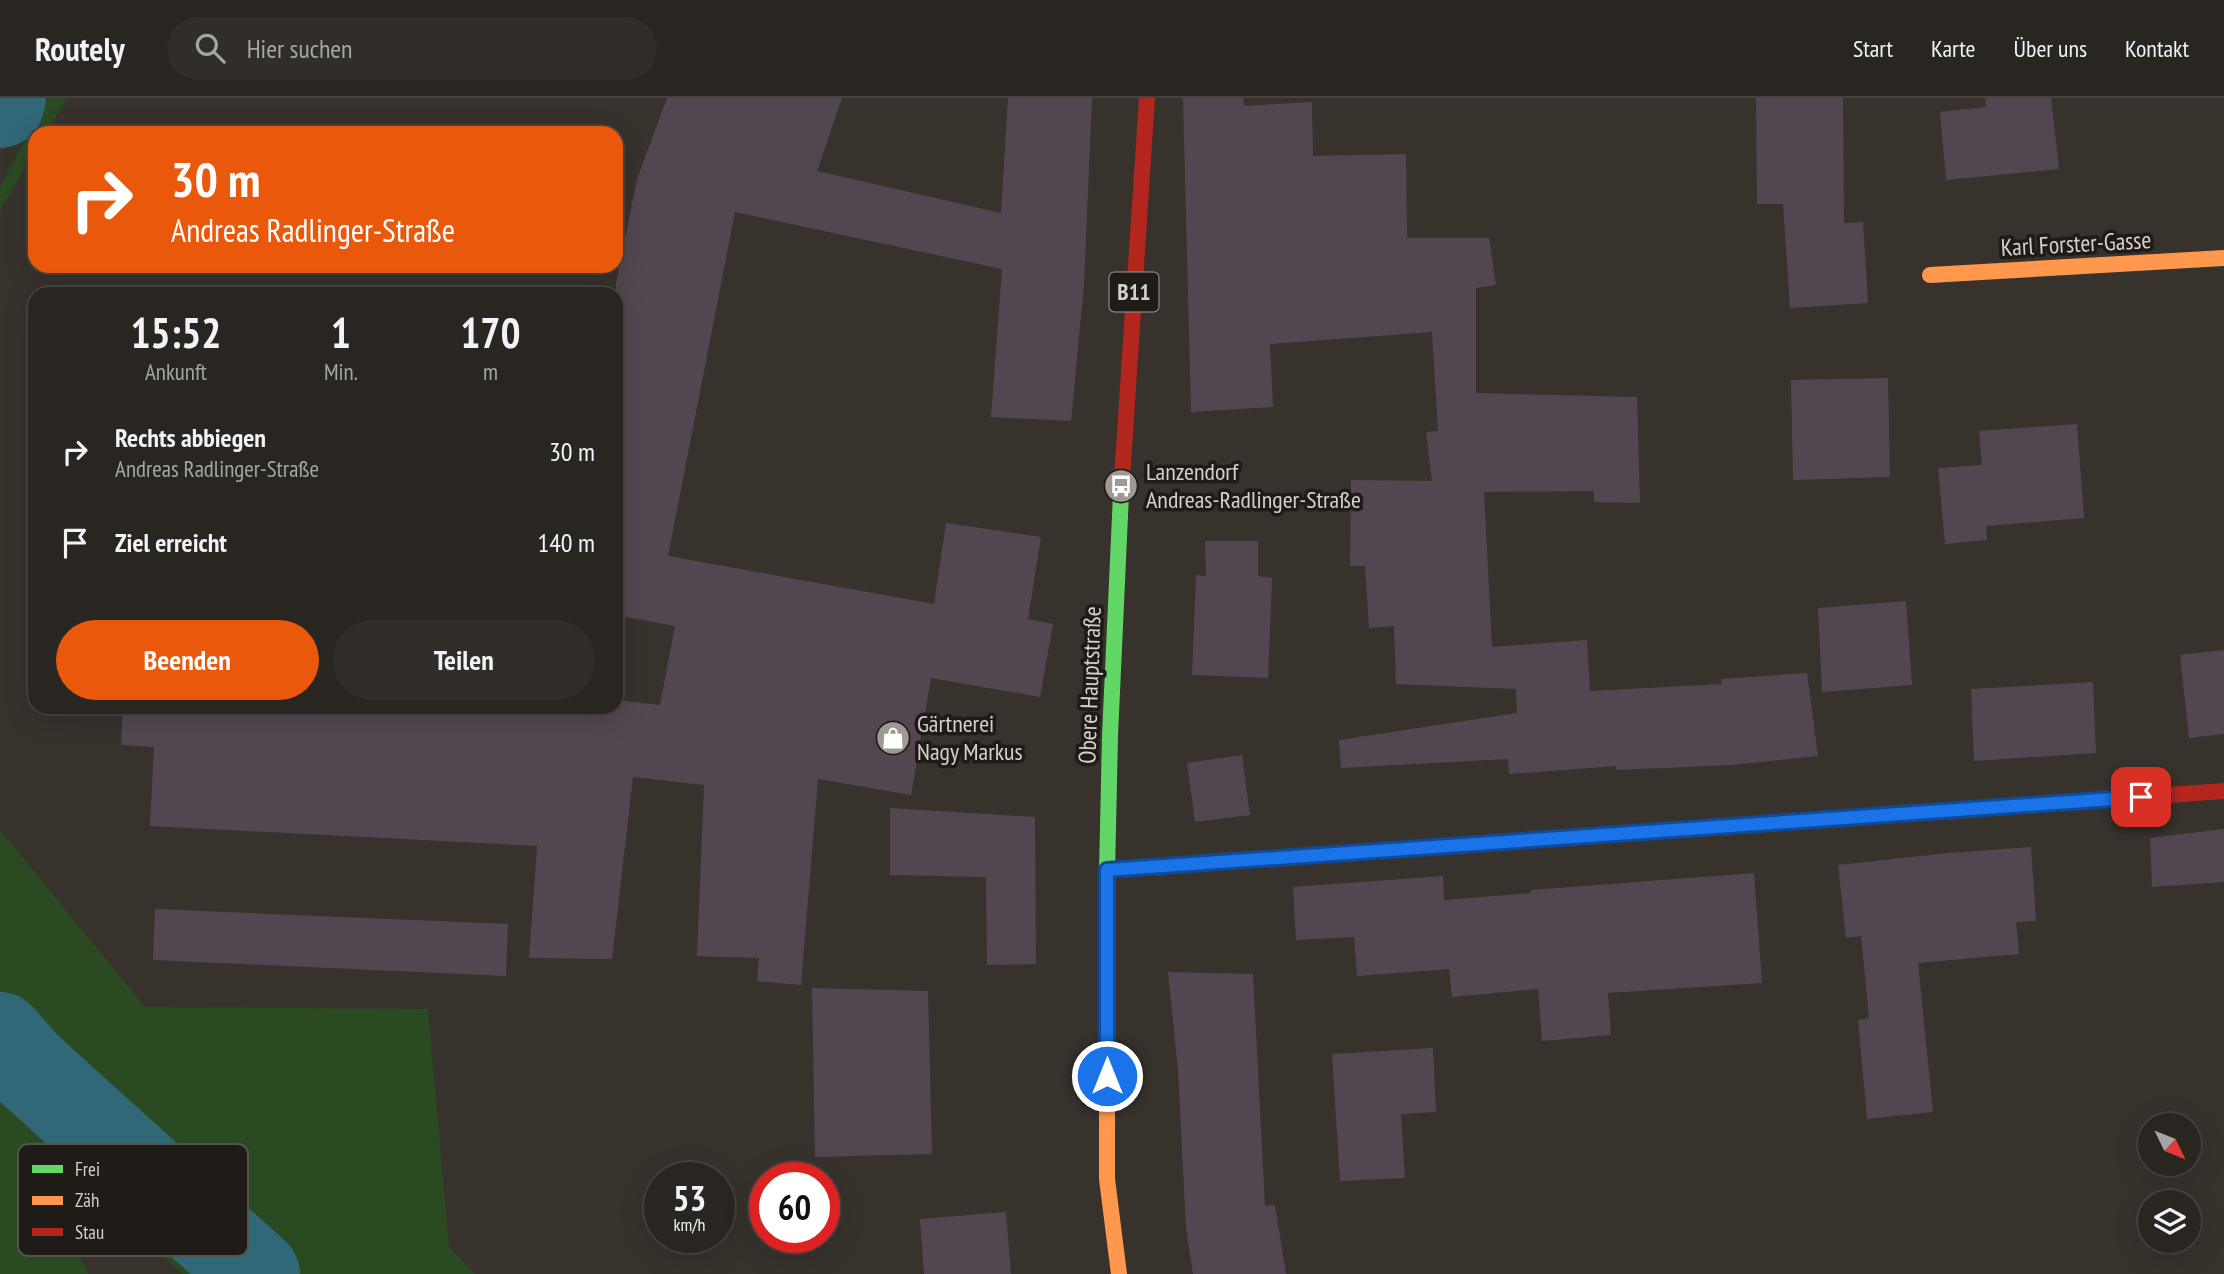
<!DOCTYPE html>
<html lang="de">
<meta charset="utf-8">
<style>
:root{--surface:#292621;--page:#312e2a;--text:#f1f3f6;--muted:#a5a5a5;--line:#45433f;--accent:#ea580c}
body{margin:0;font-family:"PT Sans Narrow",sans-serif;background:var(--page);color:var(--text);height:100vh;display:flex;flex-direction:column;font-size:26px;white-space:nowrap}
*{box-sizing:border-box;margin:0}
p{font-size:23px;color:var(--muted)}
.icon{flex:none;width:38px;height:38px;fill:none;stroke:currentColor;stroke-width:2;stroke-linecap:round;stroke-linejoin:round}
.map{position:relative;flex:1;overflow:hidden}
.details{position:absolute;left:28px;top:189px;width:595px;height:427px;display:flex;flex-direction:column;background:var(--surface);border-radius:21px;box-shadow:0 7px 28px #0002,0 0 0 2px var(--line)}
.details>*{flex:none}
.hud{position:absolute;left:28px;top:28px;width:595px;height:147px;border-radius:21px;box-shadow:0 7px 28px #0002,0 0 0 2px var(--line);background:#ea580c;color:#fff;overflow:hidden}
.needle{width:46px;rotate:133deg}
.tools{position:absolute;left:2138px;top:1015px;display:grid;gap:14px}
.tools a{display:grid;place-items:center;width:63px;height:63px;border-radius:50%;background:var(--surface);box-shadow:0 7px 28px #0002,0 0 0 2px var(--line);font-size:35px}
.speed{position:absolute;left:644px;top:1064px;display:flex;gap:14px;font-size:35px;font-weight:700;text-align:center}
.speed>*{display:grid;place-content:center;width:91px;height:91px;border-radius:50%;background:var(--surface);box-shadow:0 7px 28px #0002,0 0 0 2px var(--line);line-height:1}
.speed small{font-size:18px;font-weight:400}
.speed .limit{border:10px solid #d22;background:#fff;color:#111}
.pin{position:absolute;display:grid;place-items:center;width:60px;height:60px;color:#fff;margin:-30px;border-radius:14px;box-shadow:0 4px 10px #0006}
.me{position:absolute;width:77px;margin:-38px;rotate:0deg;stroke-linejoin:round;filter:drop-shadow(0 0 5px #0008)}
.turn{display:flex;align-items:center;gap:24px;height:147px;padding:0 28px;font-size:32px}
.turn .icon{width:91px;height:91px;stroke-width:2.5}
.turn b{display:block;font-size:49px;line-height:60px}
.eta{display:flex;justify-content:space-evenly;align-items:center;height:119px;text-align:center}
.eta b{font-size:42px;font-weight:600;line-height:49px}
.button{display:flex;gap:14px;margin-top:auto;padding:14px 28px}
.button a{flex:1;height:80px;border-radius:42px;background:var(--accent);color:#fff;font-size:28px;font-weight:600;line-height:80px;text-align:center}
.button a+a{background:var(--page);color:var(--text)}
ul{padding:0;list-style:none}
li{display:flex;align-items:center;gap:21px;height:91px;padding:0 28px}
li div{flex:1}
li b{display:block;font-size:26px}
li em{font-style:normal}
header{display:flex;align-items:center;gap:42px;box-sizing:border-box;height:98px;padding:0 35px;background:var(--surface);border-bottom:2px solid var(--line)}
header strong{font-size:33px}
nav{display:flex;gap:38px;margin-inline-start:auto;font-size:24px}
.search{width:490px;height:63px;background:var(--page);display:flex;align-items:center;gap:18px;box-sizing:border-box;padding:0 24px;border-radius:38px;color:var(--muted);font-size:26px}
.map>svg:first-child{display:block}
</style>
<header>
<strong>Routely</strong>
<div class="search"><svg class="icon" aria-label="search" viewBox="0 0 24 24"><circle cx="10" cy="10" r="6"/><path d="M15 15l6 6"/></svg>Hier suchen</div>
<nav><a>Start</a><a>Karte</a><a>Über uns</a><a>Kontakt</a></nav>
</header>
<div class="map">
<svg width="2224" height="1176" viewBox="0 0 2224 1176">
<rect width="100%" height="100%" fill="#37322c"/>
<g fill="#2a4b22">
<polygon points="47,0 67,0 46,35 35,35 35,53 0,112 0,90"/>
<polygon points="0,732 145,909 428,911 449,1149 475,1176 182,1176 94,1088 78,1157 89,1176 0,1176"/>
</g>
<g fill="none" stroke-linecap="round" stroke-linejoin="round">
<g stroke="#306878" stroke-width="88">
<polyline points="0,6 2,0"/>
<polyline points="0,938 26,968 256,1176"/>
</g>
</g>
<g fill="#524751">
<polygon points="667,0 842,0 817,73 1001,115 1008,0 1092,0 1084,187 1071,323 991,319 1002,171 735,114 668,458 934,506 946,425 1041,439 1028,521 1053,526 1040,599 931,580 911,697 818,681 801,887 757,883 759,860 697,858 704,687 633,679 612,861 529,860 537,748 150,728 154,649 121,647 123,609 616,609 616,602 660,607 675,528 616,517 616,185 637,81"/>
<polygon points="1183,0 1243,0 1244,8 1312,4 1313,58 1406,56 1407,140 1489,140 1496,187 1476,190 1476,295 1637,299 1640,405 1594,404 1594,393 1484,394 1492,549 1587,542 1590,593 1722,586 1721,581 1807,575 1818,658 1732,667 1616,672 1616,668 1509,676 1508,661 1341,670 1339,642 1517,615 1516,591 1396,586 1394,528 1369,530 1365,468 1350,468 1351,382 1432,383 1426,334 1438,333 1432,234 1270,246 1273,309 1191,314"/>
<polygon points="1756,0 1843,0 1844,125 1863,124 1868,205 1790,210 1783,106 1757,106"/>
<polygon points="1985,0 2051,0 2059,71 1946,82 1940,14 1986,9"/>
<polygon points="1888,280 1890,379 1793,382 1791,282"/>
<polygon points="2077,326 2084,420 1986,428 1987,442 1945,446 1938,370 1982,367 1979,333"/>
<polygon points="1205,443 1258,443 1258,478 1272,480 1268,580 1192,577 1196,477 1206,478"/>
<polygon points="1906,503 1912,587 1822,594 1818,510"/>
<polygon points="2224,552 2224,636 2189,640 2180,557"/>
<polygon points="2093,584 2096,655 1974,663 1971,591"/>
<polygon points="1242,657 1250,717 1195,724 1187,665"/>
<polygon points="890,710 1035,719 1036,866 987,867 986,779 890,777"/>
<polygon points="2224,731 2224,784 2152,789 2150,740"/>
<polygon points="2031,749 2036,823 2016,824 2019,856 1918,865 1933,1014 1867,1021 1858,922 1869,920 1861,838 1846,840 1838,767 1948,755"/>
<polygon points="1754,775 1762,885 1608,895 1611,937 1542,943 1538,891 1452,899 1449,871 1357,878 1354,839 1296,842 1293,789 1443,778 1444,802 1531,795 1531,792"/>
<polygon points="155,811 508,826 506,878 153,862"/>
<polygon points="1168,874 1253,876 1265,1108 1275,1107 1286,1176 1193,1176 1186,1130 1178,972"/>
<polygon points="812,890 928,893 932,1056 815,1059"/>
<polygon points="1433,950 1436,1014 1401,1016 1405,1080 1340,1083 1332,956"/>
<polygon points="1006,1114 1011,1176 924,1176 920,1121"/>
</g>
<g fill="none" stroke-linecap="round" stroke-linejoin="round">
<g stroke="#63d668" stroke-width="16">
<polyline points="1407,751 1806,723"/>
<polyline points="1107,775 1110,638 1121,396"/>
</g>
<g stroke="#ff974d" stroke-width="16">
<polyline points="1930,177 2224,160"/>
<polyline points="1107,775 1107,1081 1119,1176"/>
</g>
<g stroke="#b3261e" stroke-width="16">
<polyline points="1121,396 1147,0"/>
<polyline points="1806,723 2224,693"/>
<polyline points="1107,772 1407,751"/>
</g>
</g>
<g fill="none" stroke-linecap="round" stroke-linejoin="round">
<g stroke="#114b97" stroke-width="18">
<polyline id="route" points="1107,978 1107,772 2141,699"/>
</g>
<use href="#route" stroke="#1a73e8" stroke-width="12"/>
</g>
<defs>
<g id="bus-disc" transform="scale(1.75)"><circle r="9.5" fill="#9e9993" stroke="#1f1b17"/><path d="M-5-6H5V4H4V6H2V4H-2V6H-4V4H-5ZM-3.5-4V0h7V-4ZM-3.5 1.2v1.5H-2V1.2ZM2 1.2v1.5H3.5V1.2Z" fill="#fff"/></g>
<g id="shop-disc" transform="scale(1.75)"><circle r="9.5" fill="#9e9993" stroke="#1f1b17"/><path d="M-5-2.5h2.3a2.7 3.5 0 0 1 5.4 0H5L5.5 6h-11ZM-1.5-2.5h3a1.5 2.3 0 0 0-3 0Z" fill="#fff"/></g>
</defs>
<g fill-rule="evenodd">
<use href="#bus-disc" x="1121" y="388"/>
<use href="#shop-disc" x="893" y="640"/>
</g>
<g text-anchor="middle" stroke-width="7" stroke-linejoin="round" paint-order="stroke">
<rect fill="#1f1b17" stroke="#9f9a94" stroke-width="2" x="1109.5" y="174.5" width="49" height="39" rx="5"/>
<g font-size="23" font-weight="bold" fill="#d6d1ca">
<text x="1134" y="202">B11</text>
</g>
<g font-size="24" fill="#d6d1ca" stroke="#1f1b17">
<text transform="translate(2076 146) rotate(-3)" y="8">Karl Forster-Gasse</text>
<text transform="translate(1090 587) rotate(-88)" y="8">Obere Hauptstraße</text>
</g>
<g font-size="24" fill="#d6d1ca" stroke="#1f1b17" text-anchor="start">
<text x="1146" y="382">Lanzendorf<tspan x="1146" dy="28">Andreas-Radlinger-Straße</tspan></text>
<text x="917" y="634">Gärtnerei<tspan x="917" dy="28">Nagy Markus</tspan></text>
</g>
</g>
<rect x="18" y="1046" width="230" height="112" rx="10" fill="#1f1b17" stroke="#56524d" stroke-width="2"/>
<rect x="32" y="1067" width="31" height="8" fill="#63d668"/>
<rect x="32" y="1098" width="31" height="9" fill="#ff974d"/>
<rect x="32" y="1130" width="31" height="8" fill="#b3261e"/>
<g font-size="19" fill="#d6d1ca">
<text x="75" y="1078">Frei</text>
<text x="75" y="1109">Zäh</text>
<text x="75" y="1141">Stau</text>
</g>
</svg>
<div class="tools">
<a><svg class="needle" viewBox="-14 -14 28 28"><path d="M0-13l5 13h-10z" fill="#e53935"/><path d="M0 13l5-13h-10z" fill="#a5a5a5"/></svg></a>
<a><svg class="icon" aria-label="layers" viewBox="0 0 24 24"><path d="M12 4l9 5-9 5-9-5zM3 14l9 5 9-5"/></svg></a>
</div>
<div class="speed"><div>53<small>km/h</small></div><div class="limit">60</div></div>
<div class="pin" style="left:2141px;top:699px;background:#d93025"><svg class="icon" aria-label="arrive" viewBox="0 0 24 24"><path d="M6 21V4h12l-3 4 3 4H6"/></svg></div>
<svg class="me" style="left:1107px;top:978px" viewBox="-20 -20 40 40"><circle r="17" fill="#1a73e8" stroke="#fff" stroke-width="3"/><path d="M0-11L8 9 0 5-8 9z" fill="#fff"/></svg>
<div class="hud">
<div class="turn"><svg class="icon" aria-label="right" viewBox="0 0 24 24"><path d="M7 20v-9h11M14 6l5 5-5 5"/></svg><div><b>30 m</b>Andreas Radlinger-Straße</div></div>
</div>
<section class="details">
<div class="eta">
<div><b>15:52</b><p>Ankunft</p></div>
<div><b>1</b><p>Min.</p></div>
<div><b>170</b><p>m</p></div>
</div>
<ul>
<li><svg class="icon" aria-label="right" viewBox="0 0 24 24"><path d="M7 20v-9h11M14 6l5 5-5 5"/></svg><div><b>Rechts abbiegen</b><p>Andreas Radlinger-Straße</p></div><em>30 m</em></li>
<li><svg class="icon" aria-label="arrive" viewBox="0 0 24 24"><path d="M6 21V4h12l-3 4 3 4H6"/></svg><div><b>Ziel erreicht</b></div><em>140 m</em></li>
</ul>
<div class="button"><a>Beenden</a><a>Teilen</a></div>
</section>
</div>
